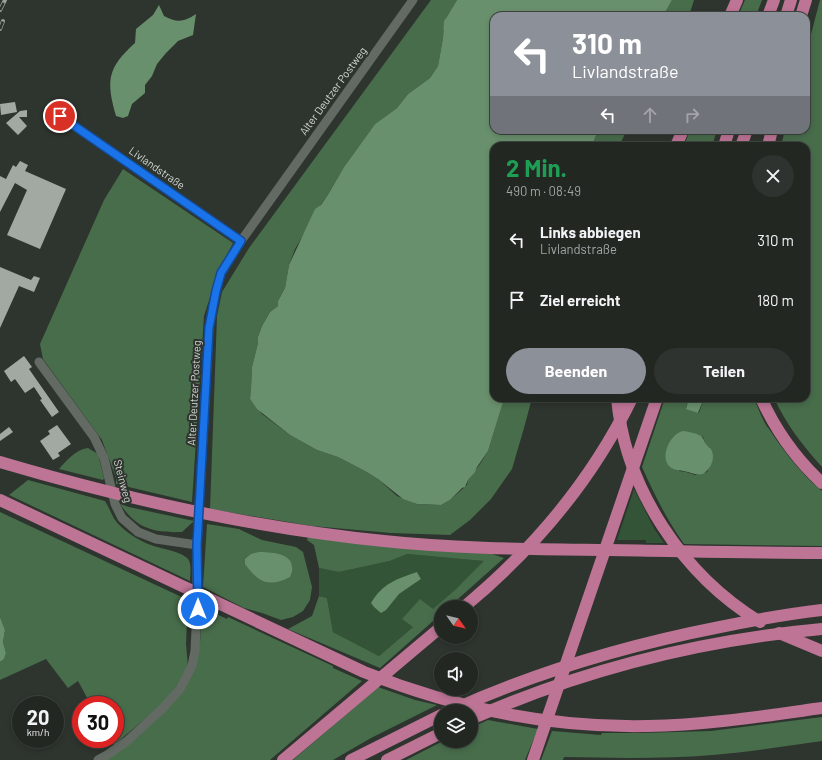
<!DOCTYPE html>
<html lang="de">
<meta charset="utf-8">
<style>
:root{--surface:#222722;--page:#2e332f;--text:#f1f3f6;--muted:#a2a5a5;--line:#3f4440;--accent:#8c9099}
body{margin:0;font-family:Barlow,sans-serif;background:var(--page);color:var(--text);height:100vh;display:flex;flex-direction:column;font-size:15px;white-space:nowrap}
*{box-sizing:border-box;margin:0}
p{font-size:13px;color:var(--muted)}
.icon{flex:none;width:22px;height:22px;fill:none;stroke:currentColor;stroke-width:2;stroke-linecap:round;stroke-linejoin:round}
.map{position:relative;flex:1;overflow:hidden}
.panel{position:absolute;left:490px;top:142px;width:320px;height:260px;display:flex;flex-direction:column;background:var(--surface);border-radius:12px;box-shadow:0 2px 6px #0003,0 0 0 1px var(--line)}
.panel>*{flex:none}
.guide{position:absolute;left:490px;top:12px;width:320px;height:122px;border-radius:12px;box-shadow:0 2px 6px #0003,0 0 0 1px var(--line);background:#8c9099;color:#fff;overflow:hidden}
.needle{width:26px;rotate:124deg}
.buttons{position:absolute;left:434px;top:600px;display:grid;gap:8px}
.buttons a{display:grid;place-items:center;width:44px;height:44px;border-radius:50%;background:var(--surface);box-shadow:0 2px 6px #0003,0 0 0 1px var(--line);font-size:20px}
.speed{position:absolute;left:12px;top:696px;display:flex;gap:8px;font-size:20px;font-weight:700;text-align:center}
.speed>*{display:grid;place-content:center;width:52px;height:52px;border-radius:50%;background:var(--surface);box-shadow:0 2px 6px #0003,0 0 0 1px var(--line);line-height:1}
.speed small{font-size:10px;font-weight:400}
.speed .limit{border:6px solid #d22;background:#fff;color:#111}
.pin{position:absolute;display:grid;place-items:center;width:34px;height:34px;color:#fff;margin:-17px;border:2px solid #fff;border-radius:50%;box-shadow:0 1px 4px #0007}
.me{position:absolute;width:44px;margin:-22px;rotate:0deg;stroke-linejoin:round;filter:drop-shadow(0 0 3px #0008)}
.turn{display:flex;align-items:center;gap:14px;height:84px;padding:0 16px;font-size:18px}
.turn .icon{width:52px;height:52px;stroke-width:2.5}
.turn b{display:block;font-size:28px;line-height:34px}
.lanes{display:flex;align-items:center;height:38px;padding:0 16px;background:#0003;justify-content:center;gap:20px;direction:ltr}
.lanes .off{opacity:.35}
.round{display:grid;place-items:center;flex:none;width:42px;height:42px;border-radius:21px;background:var(--page)}
.overview{display:flex;align-items:center;justify-content:space-between;height:68px;padding:0 16px}
h1{font-size:24px;font-weight:700;line-height:30px;color:#1e9e55}
.action{display:flex;gap:8px;margin-top:auto;padding:8px 16px}
.action a{flex:1;height:46px;border-radius:24px;background:var(--accent);color:#fff;font-size:16px;font-weight:700;line-height:46px;text-align:center}
.action a+a{background:var(--page);color:var(--text)}
ul{padding:0;list-style:none}
li{display:flex;align-items:center;gap:12px;height:60px;padding:0 16px}
li div{flex:1}
li b{display:block;font-size:15px}
li em{font-style:normal}
.map>svg:first-child{display:block}
</style>
<div class="map">
<svg width="822" height="760" viewBox="0 0 822 760">
<rect width="100%" height="100%" fill="#2e342e"/>
<g fill="#335436" fill-rule="evenodd">
<polygon points="634,489 655,530 664,543 646,543 646,540 617,540"/>
<path d="M 407,554 L 485,561 L 455,590 L 433,610 L 421,600 L 413,627 L 379,656 L 333,632 L 327,598 L 319,596 L 319,568 L 339,572 L 390,561 ZM 417,572 L 421,579 L 399,594 Z"/>
</g>
<g fill="#486d4b" fill-rule="evenodd">
<polygon points="431,0 457,0 450,13 443,31 443,38 438,66 430,78 408,94 397,108 375,124 344,167 329,193 322,203 295,249 289,265 285,288 278,301 278,306 270,312 262,326 258,337 258,343 252,367 251,388 250,399 262,414 290,435 317,450 338,457 365,471 378,479 397,496 417,504 435,505 441,505 450,500 467,485 468,480 480,464 488,451 501,408 503,398 532,398 524,428 512,469 491,499 470,520 450,535 391,533 312,526 210,509 217,316 222,292 249,248"/>
<polygon points="672,0 694,0 689,16 663,16"/>
<polygon points="745,0 762,0 756,16 738,16"/>
<path d="M 820,0 L 822,0 L 822,467 C 803,446 786,424 774,398 L 806,398 L 806,146 L 781,146 L 785,130 L 806,130 L 806,53 Z"/>
<polygon points="598,130 627,130 619,146 592,146"/>
<polygon points="690,130 717,130 712,146 684,146"/>
<polygon points="123,169 233,243 218,272 204,316 192,502 116,484 116,478 102,440 43,359 40,344 104,200"/>
<path d="M 665,398 L 689,398 L 686,408 L 699,413 L 704,398 L 754,398 C 758,408 762,420 769,429 C 782,449 803,476 822,491 L 822,546 L 684,544 C 667,520 654,494 642,467 ZM 688,432 L 703,437 L 706,445 L 710,448 L 712,462 L 707,472 L 695,475 L 686,472 L 679,471 Z"/>
<path d="M 88,448 L 98,454 L 104,478 L 103,480 L 59,469 C 67,460 75,450 88,448 Z"/>
<path d="M 28,480 L 105,501 C 109,507 111,514 115,520 C 122,530 139,541 151,545 C 161,549 181,551 188,559 C 192,564 190,575 190,581 L 9,495 Z"/>
<path d="M 120,504 L 129,507 L 194,521 L 182,532 C 154,533 137,529 120,504 Z"/>
<polygon points="0,512 188,600 186,644 188,667 177,686 160,706 114,745 110,739 115,739 115,705 91,705 78,681 68,688 46,659 0,680 0,662 4,659 6,653 3,642 5,630 0,617"/>
<polygon points="207,524 239,529 262,540 296,547 303,552 312,587 310,600 303,611 293,617 281,620 262,613 244,608 203,587"/>
<polygon points="308,537 492,554 504,558 449,607 441,607 441,614 380,668 288,629 312,616 319,596 327,598 333,632 379,656 413,627 402,619 420,599 433,609 455,590 484,561 407,554 390,561 339,572 319,568 314,545 307,540"/>
<polygon points="202,607 227,619 228,617 333,666 333,668 362,681 270,760 106,760 165,710 200,643"/>
<polygon points="378,687 415,700 437,705 371,738 333,760 293,760"/>
<path d="M 822,717 L 822,741 C 786,746 750,752 713,755 C 663,759 614,758 564,757 L 563,760 L 541,760 L 552,731 L 601,735 L 602,733 L 641,733 L 711,731 Z"/>
<polygon points="488,720 538,729 525,760 406,760 443,741 471,741 471,728"/>
</g>
<g fill="#69906c">
<polygon points="457,0 672,0 663,16 494,16 494,130 598,130 592,146 494,146 494,398 503,398 503,402 488,451 477,467 475,472 468,480 465,487 462,488 450,500 441,505 417,504 403,499 378,479 365,471 338,457 317,450 290,435 257,409 250,399 251,388 252,367 258,343 258,337 262,326 270,312 278,306 278,301 285,288 289,265 315,209 321,205 329,193 344,167 375,124 397,108 408,94 430,78 438,66 443,38 444,21 447,17"/>
<path d="M 159,5 L 164,16 C 177,23 184,22 196,14 L 193,35 L 178,41 L 166,53 L 157,64 L 152,76 L 145,85 L 145,93 L 132,104 L 128,116 L 123,118 L 116,116 C 106,81 107,68 135,43 L 136,29 L 153,15 Z"/>
<polygon points="689,398 704,398 698,413 686,409"/>
<path d="M 683,431 C 689,432 696,433 701,436 C 704,439 704,441 706,444 C 707,446 709,447 711,449 C 716,458 711,469 703,474 C 697,475 694,474 688,472 C 682,470 675,471 670,467 C 659,457 670,434 683,431 Z"/>
<path d="M 259,552 C 269,552 292,553 292,567 C 293,571 291,574 290,577 C 268,588 258,582 245,564 L 245,559 L 251,554 Z"/>
<path d="M 417,572 L 421,579 L 399,594 L 386,610 L 381,613 L 374,607 L 371,603 C 383,583 397,579 417,572 Z"/>
<polygon points="0,617 5,630 3,642 6,653 4,659 0,662"/>
</g>
<g fill="#a2a9a2">
<polygon points="15,102 17,112 1,115 0,104"/>
<polygon points="27,110 27,117 19,117 27,126 18,135 6,123 20,111"/>
<polygon points="20,161 28,165 25,171 66,189 40,249 7,235 27,190 15,183 0,212 0,176 6,179 13,165 16,167"/>
<polygon points="0,267 31,280 34,276 40,278 34,292 19,286 0,328"/>
<polygon points="24,356 32,367 29,369 59,412 52,417 40,400 42,399 34,387 25,393 15,379 11,382 4,371"/>
<polygon points="57,425 71,444 58,453 60,456 53,460 40,441 50,434 48,431"/>
<polygon points="9,427 13,432 0,441 0,434"/>
</g>
<g fill="none" stroke-linecap="round" stroke-linejoin="round">
<g stroke="#636a63" stroke-width="9">
<polyline points="60,116 241,241"/>
<polyline points="39,362 94,437 104,458 115,504 122,518 138,532 156,539 197,545"/>
<polyline points="98,760 107,755 127,741 162,709 180,689 192,666 195,651 197,609 197,545 209,328 216,291 221,273 241,241 413,0"/>
</g>
<g stroke="#bd7495" stroke-width="12">
<polyline points="730,16 737,0"/>
<polyline points="768,16 774,0"/>
<polyline points="786,16 791,0"/>
<polyline points="801,16 806,0"/>
<polyline points="676,146 683,130"/>
<polyline points="724,146 729,130"/>
<polyline points="741,146 747,130"/>
<polyline points="768,146 772,130"/>
<path d="M 617,398 C 625,489 683,575 760,622"/>
<path d="M 761,398 C 776,431 796,459 822,483"/>
<path d="M 0,462 C 125,499 253,528 384,541 C 458,549 534,549 609,550 C 680,551 751,553 822,553"/>
<path d="M 0,500 L 364,672 C 454,708 551,728 648,726 C 706,725 764,716 822,708"/>
<path d="M 464,607 C 534,549 592,480 632,398"/>
<polyline points="779,633 822,651"/>
<path d="M 450,711 C 536,672 628,645 720,627 C 754,620 788,614 822,610"/>
<path d="M 471,719 C 582,670 701,640 822,629"/>
<polyline points="283,760 441,627"/>
<polyline points="351,760 441,715"/>
<polyline points="387,760 441,733"/>
<polyline points="533,760 657,398"/>
</g>
<g stroke="#999d99" stroke-width="4">
<g id="rail">
<polyline points="0,10 5,0"/>
<polyline points="0,29 3,21"/>
</g>
</g>
<use href="#rail" stroke="#2e342e" stroke-width="2.5" stroke-dasharray="8" stroke-linecap="butt"/>
</g>
<g fill="none" stroke-linecap="round" stroke-linejoin="round">
<g stroke="#114b97" stroke-width="10">
<polyline id="route" points="60,116 241,241 221,273 216,291 209,328 197,545 198,609"/>
</g>
<use href="#route" stroke="#1a73e8" stroke-width="7"/>
</g>
<g text-anchor="middle" stroke-width="4" stroke-linejoin="round" paint-order="stroke">
<g font-size="11" fill="#d3d7d3" stroke="#2e342e">
<text transform="translate(333 91) rotate(-54)" y="4">Alter Deutzer Postweg</text>
<text transform="translate(157 168) rotate(35)" y="4">Livlandstraße</text>
<text transform="translate(194 393) rotate(-87)" y="4">Alter Deutzer Postweg</text>
<text transform="translate(123 481) rotate(75)" y="4">Steinweg</text>
</g>
</g>
</svg>
<div class="buttons">
<a><svg class="needle" viewBox="-14 -14 28 28"><path d="M0-13l5 13h-10z" fill="#e53935"/><path d="M0 13l5-13h-10z" fill="#a2a5a5"/></svg></a>
<a><svg class="icon" aria-label="sound" viewBox="0 0 24 24"><path d="M4 9h4l5-4v14l-5-4H4zM17 9q2 3 0 6"/></svg></a>
<a><svg class="icon" aria-label="layers" viewBox="0 0 24 24"><path d="M12 4l9 5-9 5-9-5zM3 14l9 5 9-5"/></svg></a>
</div>
<div class="speed"><div>20<small>km/h</small></div><div class="limit">30</div></div>
<div class="pin" style="left:60px;top:116px;background:#d93025"><svg class="icon" aria-label="arrive" viewBox="0 0 24 24"><path d="M6 21V4h12l-3 4 3 4H6"/></svg></div>
<svg class="me" style="left:198px;top:609px" viewBox="-20 -20 40 40"><circle r="17" fill="#1a73e8" stroke="#fff" stroke-width="3"/><path d="M0-11L8 9 0 5-8 9z" fill="#fff"/></svg>
<div class="guide">
<div class="turn"><svg class="icon" aria-label="left" viewBox="0 0 24 24"><path d="M17 20v-9H6M10 6l-5 5 5 5"/></svg><div><b>310 m</b>Livlandstraße</div></div>
<div class="lanes"><svg class="icon" aria-label="left" viewBox="0 0 24 24"><path d="M17 20v-9H6M10 6l-5 5 5 5"/></svg><svg class="icon off" aria-label="ahead" viewBox="0 0 24 24"><path d="M12 20V5M6 11l6-6 6 6"/></svg><svg class="icon off" aria-label="right" viewBox="0 0 24 24"><path d="M7 20v-9h11M14 6l5 5-5 5"/></svg></div>
</div>
<section class="panel">
<div class="overview"><div><h1>2 Min.</h1><p>490 m · 08:49</p></div><a class="round"><svg class="icon" aria-label="close" viewBox="0 0 24 24"><path d="M6 6l12 12M18 6L6 18"/></svg></a></div>
<ul>
<li><svg class="icon" aria-label="left" viewBox="0 0 24 24"><path d="M17 20v-9H6M10 6l-5 5 5 5"/></svg><div><b>Links abbiegen</b><p>Livlandstraße</p></div><em>310 m</em></li>
<li><svg class="icon" aria-label="arrive" viewBox="0 0 24 24"><path d="M6 21V4h12l-3 4 3 4H6"/></svg><div><b>Ziel erreicht</b></div><em>180 m</em></li>
</ul>
<div class="action"><a>Beenden</a><a>Teilen</a></div>
</section>
</div>
